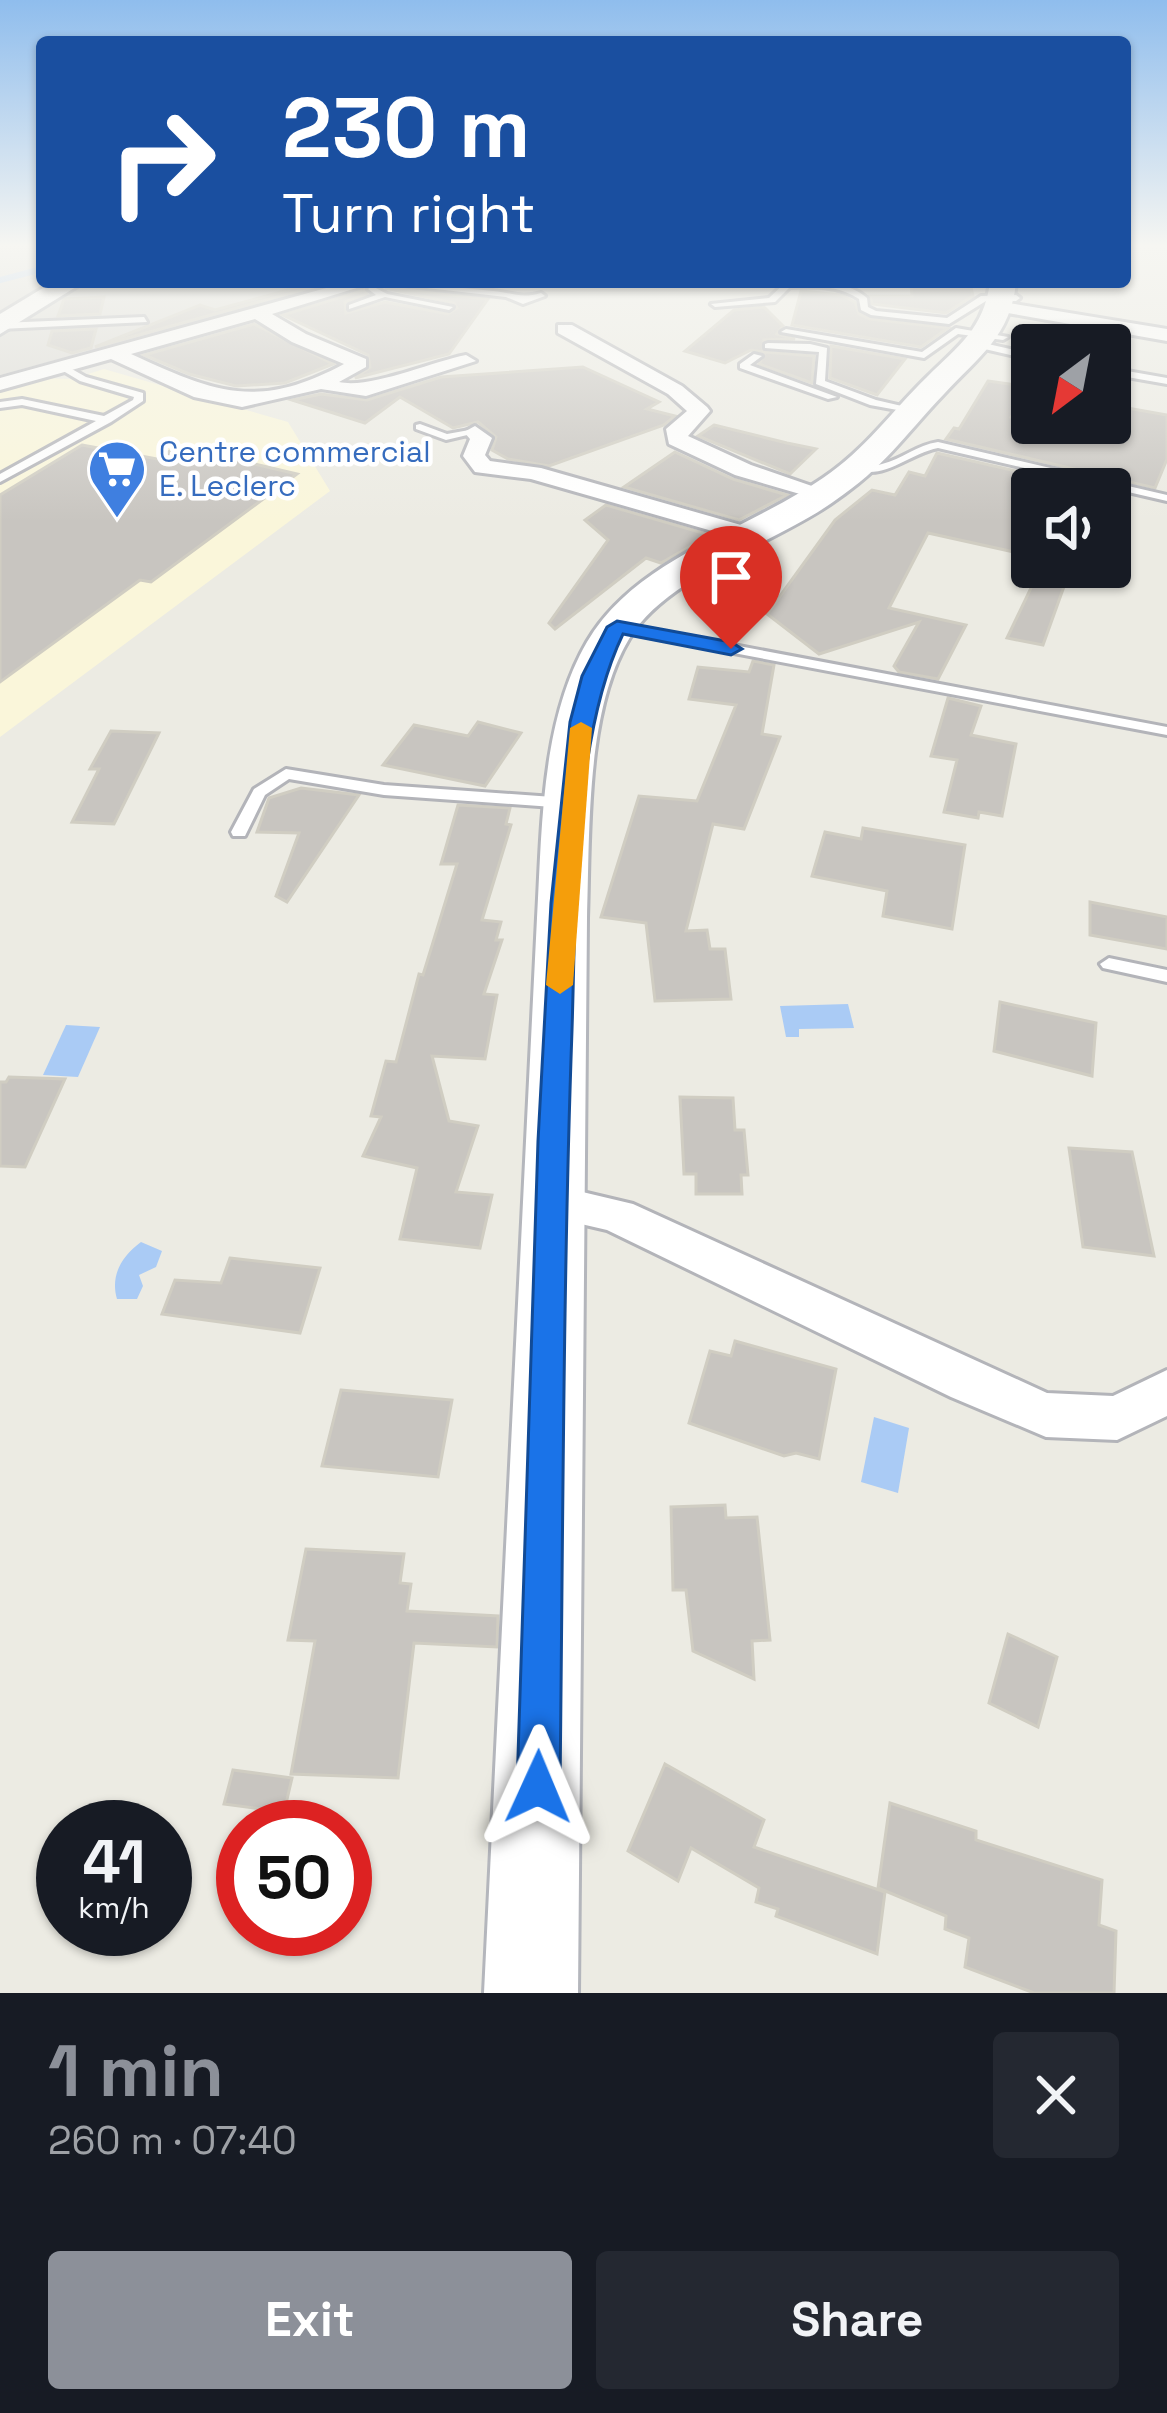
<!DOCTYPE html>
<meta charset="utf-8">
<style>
:root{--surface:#171b24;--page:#242831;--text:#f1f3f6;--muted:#9ea1a6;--accent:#8c9099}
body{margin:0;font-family:"Space Grotesk",sans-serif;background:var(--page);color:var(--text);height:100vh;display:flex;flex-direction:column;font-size:45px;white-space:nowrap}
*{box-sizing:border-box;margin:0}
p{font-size:39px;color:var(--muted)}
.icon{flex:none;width:66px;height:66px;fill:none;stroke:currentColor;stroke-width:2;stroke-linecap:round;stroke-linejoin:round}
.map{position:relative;height:1993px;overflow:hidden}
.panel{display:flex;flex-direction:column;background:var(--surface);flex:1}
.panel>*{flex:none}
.banner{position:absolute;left:36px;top:36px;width:1095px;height:252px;border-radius:12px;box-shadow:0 3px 9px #0004;background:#1a4fa0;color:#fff;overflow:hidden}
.needle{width:78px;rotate:212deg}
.buttons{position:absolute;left:1011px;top:324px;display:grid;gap:24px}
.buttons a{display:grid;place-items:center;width:120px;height:120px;border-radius:12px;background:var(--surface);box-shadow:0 3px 9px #0004;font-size:60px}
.speed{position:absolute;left:36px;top:1800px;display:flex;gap:24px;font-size:60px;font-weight:700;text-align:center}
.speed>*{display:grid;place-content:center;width:156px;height:156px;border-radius:50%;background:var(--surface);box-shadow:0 3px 9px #0004;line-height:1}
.speed small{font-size:30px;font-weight:400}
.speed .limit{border:18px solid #d22;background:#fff;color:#111}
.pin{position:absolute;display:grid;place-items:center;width:102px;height:102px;color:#fff;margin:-123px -51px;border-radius:50% 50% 50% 0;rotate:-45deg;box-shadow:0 0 12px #0007}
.pin .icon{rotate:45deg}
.me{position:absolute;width:132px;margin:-66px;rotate:1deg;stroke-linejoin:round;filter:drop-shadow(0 0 9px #0008)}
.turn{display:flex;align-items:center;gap:42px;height:252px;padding:0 48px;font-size:54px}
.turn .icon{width:156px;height:156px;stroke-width:2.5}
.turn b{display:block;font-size:84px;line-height:102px}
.round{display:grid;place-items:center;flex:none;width:126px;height:126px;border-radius:12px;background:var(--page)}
.summary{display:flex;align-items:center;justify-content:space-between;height:204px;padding:0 48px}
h1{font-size:72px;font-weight:600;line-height:90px;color:var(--accent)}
.primary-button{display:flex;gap:24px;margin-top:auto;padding:24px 48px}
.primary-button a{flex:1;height:138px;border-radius:12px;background:var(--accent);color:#fff;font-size:48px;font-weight:600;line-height:138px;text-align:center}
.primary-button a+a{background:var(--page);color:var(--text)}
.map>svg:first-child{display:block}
</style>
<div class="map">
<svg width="1167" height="1993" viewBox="0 0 1167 1993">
<rect width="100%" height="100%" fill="#ecebe3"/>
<polygon fill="#faf6da" points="104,369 288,422 330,491 0,737 0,391 39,378 72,379"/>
<polygon fill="#dbdad5" points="0,243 42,243 42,282 342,282 0,375"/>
<g fill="#aacbf5">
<polygon points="848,1004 854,1028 799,1029 799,1037 786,1037 780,1006"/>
<polygon points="66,1025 100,1027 78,1077 43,1075"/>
<path d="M 141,1242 L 162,1251 L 156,1267 L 139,1275 L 143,1286 L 137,1299 L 117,1299 C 110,1275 122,1256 141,1242 Z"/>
<polygon points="874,1417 909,1428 898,1493 861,1482"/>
</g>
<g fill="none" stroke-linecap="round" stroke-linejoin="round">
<polyline stroke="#aacbf5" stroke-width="6" points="0,280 42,269"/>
</g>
<g fill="#c8c5c0" stroke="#d0cdc2" stroke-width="3">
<polygon points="317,282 331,282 95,347 200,305 215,310"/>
<polygon points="911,282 970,283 973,296 946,313 872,304 870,296 912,296"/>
<polygon points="385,288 488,299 449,354 355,378 370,367 368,355 283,315 364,290 367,294 345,302 346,313 385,302 448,314 457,308 454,303"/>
<polygon points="801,291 841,295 855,302 859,314 870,319 948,328 921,347 792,325"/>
<polygon points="104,297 100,314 58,316 64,299"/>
<polygon points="764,307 783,326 777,334 795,339 764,340 763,352 751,350 725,363 685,351 734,310"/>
<polygon points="254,324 333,364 285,383 236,386 189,374 144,355"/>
<polygon points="96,329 91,348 72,353 48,345 52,331"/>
<polygon points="831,346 905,359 877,395 830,378"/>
<polygon points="765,352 814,356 812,383 759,364"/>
<polygon points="583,367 659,402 647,409 675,416 664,425 549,466 508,459 492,450 496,437 478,422 453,428 400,397 365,423 292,400 321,394 367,400 441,377"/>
<polygon points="988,381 1031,387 1011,417 1032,423 1113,434 1127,408 1167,415 1167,459 1155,488 946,439 954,428 959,429"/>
<polygon points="714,425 787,443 816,449 790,474 698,436"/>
<polygon points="82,445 157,459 178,446 297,474 151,582 140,580 0,682 0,495"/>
<polygon points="675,452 733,479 787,495 739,520 624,487"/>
<polygon points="937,453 1095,489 1032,489 1032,556 928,533 889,608 966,625 938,679 899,672 894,666 919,622 819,654 767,614 835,520 872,490 895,495 909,472 925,476"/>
<polygon points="606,505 710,535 661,563 646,558 555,629 549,623 608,540 585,520"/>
<polygon points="1041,567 1071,567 1043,645 1007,638"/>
<polygon points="753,661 774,665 762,734 780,737 744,829 713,824 686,931 707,930 710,949 725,949 731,999 655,1001 646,923 601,917 639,796 697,801 736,705 689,699 698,667 749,672"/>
<polygon points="948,698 981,706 971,735 1016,744 1002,816 979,812 978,818 944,812 957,760 931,756"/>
<polygon points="478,722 521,733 485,786 383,765 414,725 468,736"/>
<polygon points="111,731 159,733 114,824 72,822 99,769 90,769"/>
<polygon points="301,788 359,795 287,902 276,896 299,833 257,832 269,798"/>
<polygon points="458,805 510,808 506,824 511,825 482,920 501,922 496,940 502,940 484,994 497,995 485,1059 432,1056 449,1121 478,1126 456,1192 492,1195 480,1248 400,1239 417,1168 363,1156 381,1117 371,1116 386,1061 396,1062 419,974 423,975 457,864 441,864"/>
<polygon points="863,828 965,845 952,929 883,916 887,891 812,876 825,832 861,839"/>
<polygon points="1090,902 1167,917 1167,949 1090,935"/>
<polygon points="1000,1002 1096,1023 1092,1076 994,1051"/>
<polygon points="9,1077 65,1079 25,1167 0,1166 0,1082 6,1082"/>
<polygon points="680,1097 733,1098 735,1130 744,1130 748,1175 741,1175 742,1194 696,1194 696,1174 684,1174"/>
<polygon points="1069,1148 1132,1152 1154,1256 1083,1247"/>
<polygon points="230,1258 320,1268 300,1333 162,1314 175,1280 221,1283"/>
<polygon points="735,1341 836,1369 819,1459 796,1453 784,1456 689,1423 710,1351 731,1356"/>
<polygon points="341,1390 452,1400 438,1477 322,1466"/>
<polygon points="725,1505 726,1518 757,1517 770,1640 752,1641 754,1679 693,1651 686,1590 673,1590 671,1507"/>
<polygon points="306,1549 404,1554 400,1583 411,1584 407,1611 498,1616 497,1647 414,1643 398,1778 291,1774 315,1641 288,1640"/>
<polygon points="1008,1634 1057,1657 1038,1727 989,1703"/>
<polygon points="665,1764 764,1820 754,1847 885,1892 877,1954 776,1916 778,1909 756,1902 759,1888 691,1848 678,1881 628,1851"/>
<polygon points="233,1770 292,1778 284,1812 224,1804"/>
<polygon points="890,1803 976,1831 976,1840 1102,1880 1099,1925 1116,1931 1114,1993 1034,1993 965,1967 969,1938 945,1929 946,1916 878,1888"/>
</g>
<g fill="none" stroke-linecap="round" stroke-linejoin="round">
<g stroke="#b3b4b9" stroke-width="6">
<g id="lane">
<path d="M 374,282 C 414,282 453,287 493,291 C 513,293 521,299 541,293 L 545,296 L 523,304 L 506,297 Z"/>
<path d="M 786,282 C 815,282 844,279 867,298 L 868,307 L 876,311 L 947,318 L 981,296 L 1016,295 L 1020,298 L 1016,301 L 986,301 L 949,324 L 871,315 L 861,310 L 859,299 C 838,285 815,286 790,287 L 775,302 L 715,307 L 711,304 L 769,298 Z"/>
<polygon points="372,286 387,294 453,307 449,310 385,297 349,309 349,305 376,295 368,289"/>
<polygon points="144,317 147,322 0,329 1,323"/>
<polygon points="956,328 1008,337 1003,340 958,334 924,358 781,332 786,329 922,352"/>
<polygon points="979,342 1032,354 1032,360 976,347 976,343"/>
<polygon points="768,343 810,344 827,348 825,381 876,400 919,410 914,413 870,405 816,384 819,352 765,348 765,344"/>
<polygon points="754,354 762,356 750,365 837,397 828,399 740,368 740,364"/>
<polygon points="63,364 86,377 143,393 143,401 111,422 0,482 0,474 96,421 22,405 0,408 0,402 22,399 104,416 133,400 134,397 80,381 60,369 58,367"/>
<polygon points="1110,368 1167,378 1167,384 1110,374"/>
<polygon points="420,424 447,434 475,429 480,432 446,440 416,429 416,425"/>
<path d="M 938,442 L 1167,495 L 1167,501 L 938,448 C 908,454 885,481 853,469 C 863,466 872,467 882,464 C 902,459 917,445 938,442 Z"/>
<polygon points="617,623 1167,727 1167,735 612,630 610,627"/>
<polygon points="286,769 384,785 567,798 575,803 567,808 384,795 289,779 265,795 245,836 233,836 231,832 254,789"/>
<polygon points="1109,958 1167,970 1167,982 1103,968 1100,964"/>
</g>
</g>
<g stroke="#b3b4b9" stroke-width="6">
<g id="street">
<path d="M 348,282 L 376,282 L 272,314 L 306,334 L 366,359 L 366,367 L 339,382 C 371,389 430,362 466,355 L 476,361 L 366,396 L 321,389 L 242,407 L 194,397 L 111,359 L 0,390 L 0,378 ZM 255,319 L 292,342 L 344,364 C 257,411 214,392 131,354 Z"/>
<polygon points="1002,302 1167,329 1167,341 996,311 996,303"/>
<polygon points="558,325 572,325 682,386 707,407 710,411 688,436 751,465 835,494 824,501 735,475 669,444 666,429 687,411 668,394 558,333"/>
<polygon points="475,426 492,438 485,455 490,461 541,468 762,531 766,536 754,543 531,479 475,472 463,456 470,439 464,432"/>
<polygon points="553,1185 633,1204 1047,1393 1113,1396 1167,1370 1167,1416 1117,1440 1046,1437 951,1397 607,1230 538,1214 532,1202 538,1190"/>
</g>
</g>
<g stroke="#b4b6bc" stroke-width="6">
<g id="secondary">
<polygon points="53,282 84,282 0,334 0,314"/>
<path d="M 990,282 L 1016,282 C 1011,336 978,357 944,394 C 902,438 886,466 833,502 C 774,544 666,576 629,639 C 585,712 590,835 587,918 L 578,1993 L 484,1993 L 537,918 C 542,830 541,721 587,642 C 636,558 746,531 823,478 C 866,449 891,412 927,377 C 958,346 984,329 990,282 Z"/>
</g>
</g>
<use href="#lane" fill="#fff" fill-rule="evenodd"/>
<use href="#street" fill="#fff" fill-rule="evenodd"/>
<use href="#secondary" fill="#fff" fill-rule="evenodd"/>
</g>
<linearGradient id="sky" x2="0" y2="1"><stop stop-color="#8fbded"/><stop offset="0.47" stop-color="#f6f6f2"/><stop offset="1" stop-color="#f6f6f2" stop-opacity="0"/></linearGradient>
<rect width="1167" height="522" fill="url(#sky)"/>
<path fill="#1a73e8" stroke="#114b97" stroke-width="3" d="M 617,621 L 731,642 L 742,649 L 731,655 L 623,634 C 572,740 576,911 572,1030 C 563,1282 563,1535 560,1787 L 554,1803 L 538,1809 L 523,1803 L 517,1787 L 538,1141 L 551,903 L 570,722 L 582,676 L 607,627 Z"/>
<polygon fill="#f59e0b" points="581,722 592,728 573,985 560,994 546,985 570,728"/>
<defs>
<g id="supermarket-pin" transform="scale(3)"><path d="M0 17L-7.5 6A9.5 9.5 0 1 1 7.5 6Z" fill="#3f7fe0" stroke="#fff"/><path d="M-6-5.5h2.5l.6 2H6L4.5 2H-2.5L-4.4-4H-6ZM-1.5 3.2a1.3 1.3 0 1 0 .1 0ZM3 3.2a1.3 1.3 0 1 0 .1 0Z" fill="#fff"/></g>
</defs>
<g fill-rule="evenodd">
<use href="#supermarket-pin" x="117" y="469"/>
</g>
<g text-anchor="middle" stroke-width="9" stroke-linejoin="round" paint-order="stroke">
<g font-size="30" fill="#366cbe" stroke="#fff" text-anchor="start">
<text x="159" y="462">Centre commercial<tspan x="159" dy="34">E. Leclerc</tspan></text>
</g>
</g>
</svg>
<div class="buttons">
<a><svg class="needle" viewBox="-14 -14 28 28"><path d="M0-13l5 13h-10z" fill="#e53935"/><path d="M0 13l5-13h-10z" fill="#9ea1a6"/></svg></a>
<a><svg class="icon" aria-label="sound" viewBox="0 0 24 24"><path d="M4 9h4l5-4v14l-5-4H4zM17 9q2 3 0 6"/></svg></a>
</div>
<div class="speed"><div>41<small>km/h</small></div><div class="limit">50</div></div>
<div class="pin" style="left:731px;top:649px;background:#d93025"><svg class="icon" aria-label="arrive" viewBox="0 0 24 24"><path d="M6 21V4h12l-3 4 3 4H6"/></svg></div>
<svg class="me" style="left:538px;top:1787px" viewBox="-20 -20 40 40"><path d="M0-17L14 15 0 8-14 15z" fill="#1a73e8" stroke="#fff" stroke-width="4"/></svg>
<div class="banner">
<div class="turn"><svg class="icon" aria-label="right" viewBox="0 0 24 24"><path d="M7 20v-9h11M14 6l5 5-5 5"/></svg><div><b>230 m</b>Turn right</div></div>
</div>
</div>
<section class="panel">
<div class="summary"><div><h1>1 min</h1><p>260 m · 07:40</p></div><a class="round"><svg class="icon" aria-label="close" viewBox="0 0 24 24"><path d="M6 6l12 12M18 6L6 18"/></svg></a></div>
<div class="primary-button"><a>Exit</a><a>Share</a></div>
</section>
